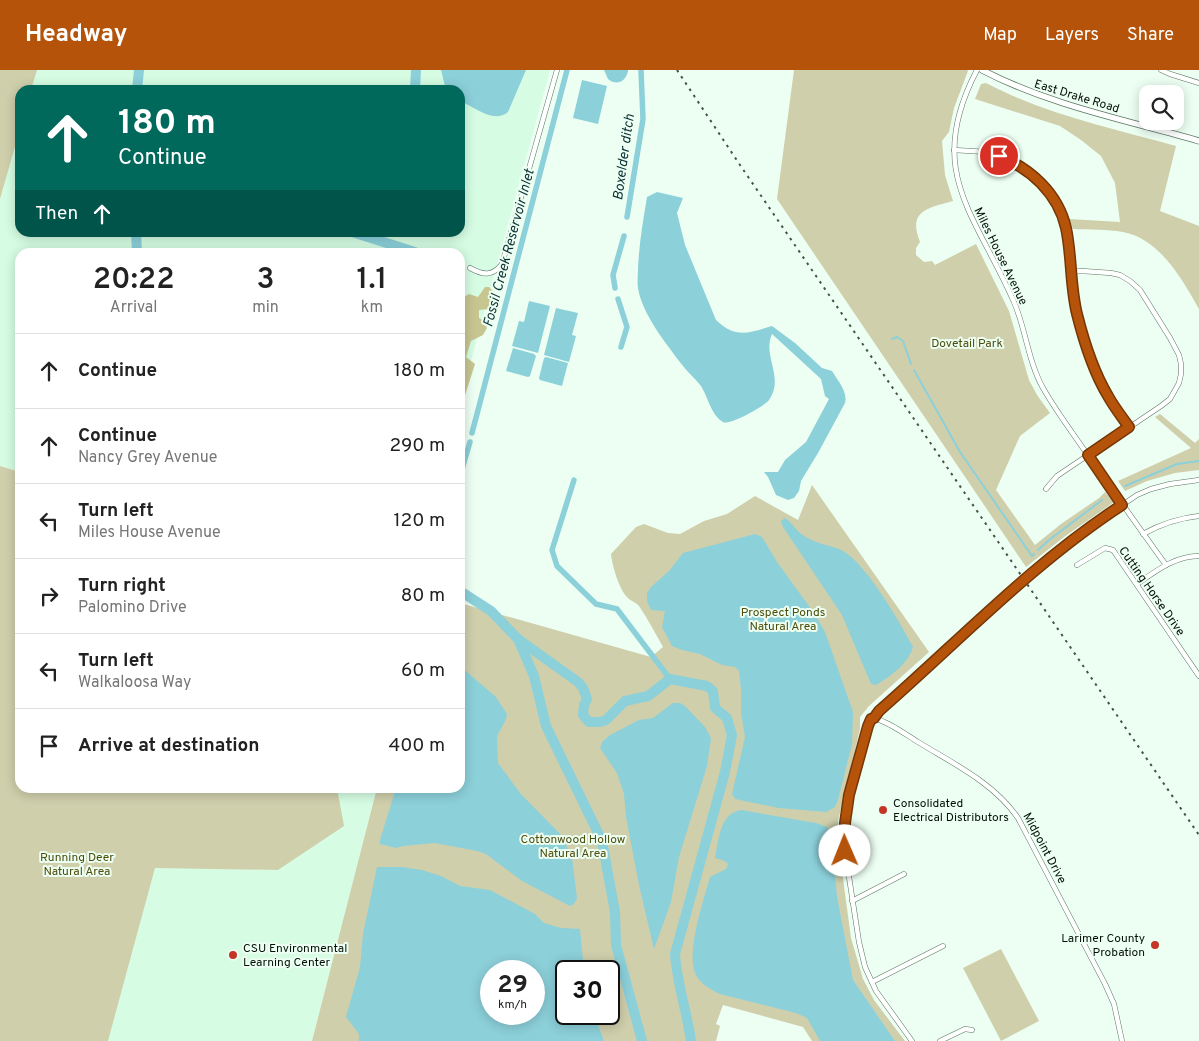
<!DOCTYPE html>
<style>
:root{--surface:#fff;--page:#f6f6f6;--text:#222;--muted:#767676;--line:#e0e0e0;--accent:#b45309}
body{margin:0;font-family:Overpass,sans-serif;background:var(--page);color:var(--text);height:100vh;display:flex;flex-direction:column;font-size:19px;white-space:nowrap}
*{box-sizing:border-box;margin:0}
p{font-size:16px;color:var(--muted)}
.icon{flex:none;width:28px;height:28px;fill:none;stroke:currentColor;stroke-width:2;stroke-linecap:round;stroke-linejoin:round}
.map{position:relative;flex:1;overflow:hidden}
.sheet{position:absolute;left:15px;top:178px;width:450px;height:545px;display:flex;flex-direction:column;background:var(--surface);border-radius:15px;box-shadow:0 2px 12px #0003}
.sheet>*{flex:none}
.guide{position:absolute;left:15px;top:15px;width:450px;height:152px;border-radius:15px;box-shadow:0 2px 12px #0003;background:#00695c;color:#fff;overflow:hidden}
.controls{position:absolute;left:1139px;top:15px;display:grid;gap:10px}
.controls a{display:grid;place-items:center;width:45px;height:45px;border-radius:10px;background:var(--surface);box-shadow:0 2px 12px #0003;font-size:25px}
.speed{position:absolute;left:480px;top:890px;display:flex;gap:10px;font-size:25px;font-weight:700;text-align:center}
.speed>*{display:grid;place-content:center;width:65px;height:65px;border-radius:50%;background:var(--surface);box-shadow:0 2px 12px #0003;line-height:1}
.speed small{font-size:12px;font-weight:400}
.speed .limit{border:2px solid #111;border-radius:8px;background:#fff;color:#111}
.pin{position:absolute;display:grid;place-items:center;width:42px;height:42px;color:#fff;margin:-21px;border:2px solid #fff;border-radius:50%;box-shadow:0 1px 5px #0007}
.me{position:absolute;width:55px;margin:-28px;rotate:359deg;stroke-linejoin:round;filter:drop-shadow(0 0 4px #0008)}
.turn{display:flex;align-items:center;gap:18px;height:105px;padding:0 20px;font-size:22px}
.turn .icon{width:65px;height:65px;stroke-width:2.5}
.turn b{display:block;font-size:35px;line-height:42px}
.then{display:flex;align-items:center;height:48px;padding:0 20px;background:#0003;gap:10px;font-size:19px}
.eta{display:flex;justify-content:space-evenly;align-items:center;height:85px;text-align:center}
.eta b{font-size:30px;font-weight:600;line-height:35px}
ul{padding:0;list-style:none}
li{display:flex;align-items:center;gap:15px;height:75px;padding:0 20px;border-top:1px solid var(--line)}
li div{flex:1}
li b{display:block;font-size:19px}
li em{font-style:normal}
header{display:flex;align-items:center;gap:30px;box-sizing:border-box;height:70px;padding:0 25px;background:var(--accent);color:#fff}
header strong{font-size:24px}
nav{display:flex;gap:28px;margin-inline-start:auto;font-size:18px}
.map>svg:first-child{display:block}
</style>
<header>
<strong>Headway</strong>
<nav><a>Map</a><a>Layers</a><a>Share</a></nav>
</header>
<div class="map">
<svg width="1199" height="971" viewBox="0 0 1199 971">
<rect width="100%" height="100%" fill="#ecfff2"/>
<g fill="#d6fde4">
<polygon points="37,0 550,0 460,331 460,182 20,182 20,402 0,396 0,129 20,59 20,162 460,162 460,20 31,20"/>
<polygon points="337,718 377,718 312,971 108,971 155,797 278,800 343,756"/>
</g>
<g fill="#cfcfac" fill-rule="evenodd">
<polygon points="0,0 37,0 31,20 20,20 20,59 0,129"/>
<path d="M 794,0 L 967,0 L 968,1 L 954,38 L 949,62 L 942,71 L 945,105 L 953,131 C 929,138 907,140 920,172 L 916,178 L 916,185 L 924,192 L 932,191 L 935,195 L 976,174 L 1009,241 L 1029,310 L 1037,325 L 1050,343 L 1020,366 L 996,420 L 1035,475 L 1061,454 L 1099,428 L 1105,422 L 1114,432 L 1064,467 L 1026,497 L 777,129 Z"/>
<path d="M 986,13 C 1045,44 1112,58 1176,76 L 1160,141 L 1199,156 L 1199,239 C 1182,209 1160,169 1123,162 C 1107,159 1089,160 1073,159 L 1069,149 L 1120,152 L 1115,113 L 1101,86 L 1081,70 L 1060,56 L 975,29 L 981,14 Z"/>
<polygon points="1160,344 1195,373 1199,369 1199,400 1175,403 1147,411 1125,421 1118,411 1191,378 1155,347"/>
<polygon points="0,396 20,402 20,718 337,718 344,756 278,800 155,798 108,971 0,971"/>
<path d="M 812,415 L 929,582 L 869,636 L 860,647 L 860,659 L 838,751 L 839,779 L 851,868 L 863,909 L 874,930 L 905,971 L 812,971 L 803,957 L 723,935 L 716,954 L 720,956 L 716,971 L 312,971 L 377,718 L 460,718 L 460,533 L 651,587 L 663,577 C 655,563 648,549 639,536 C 636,532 630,531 627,527 C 619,519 612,495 611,484 L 636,457 L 644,454 L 668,463 L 680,464 L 704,451 L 727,444 L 755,426 L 798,450 ZM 491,901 L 534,901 L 534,944 L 491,944 ZM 566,901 L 609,901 L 609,944 L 566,944 Z"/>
<polygon points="1001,879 1039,951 1001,971 963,898"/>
</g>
<polygon fill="#c7c691" points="485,217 489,217 494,222 494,230 490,239 479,240 479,248 484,251 487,258 483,265 471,271 466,287 475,294 460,341 460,261 464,246 464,227 469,224 478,227"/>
<g fill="#8cd0da" fill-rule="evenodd">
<path d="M 441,0 L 526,0 L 508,42 C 493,54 475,37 460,31 L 460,20 L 446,20 Z"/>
<path d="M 604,0 L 628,0 L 628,1 C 626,12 616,16 608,9 Z"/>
<polygon points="582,10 607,16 598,54 573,48"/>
<path d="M 657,122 L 683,128 L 677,143 L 685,175 L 716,250 C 736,269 748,263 772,256 L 795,273 L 822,298 L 832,301 C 838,311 848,322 845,333 L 818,383 L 801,411 L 799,421 L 794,428 L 788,430 L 776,425 L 768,407 L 764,402 L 778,402 L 785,390 L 806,372 L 829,329 L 825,326 L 821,309 L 772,264 C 762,286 785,308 769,330 C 765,336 729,356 723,352 C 711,345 708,327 701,316 C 696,309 688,303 683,296 C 667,275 642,244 638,218 C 637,212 638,205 638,199 C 639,174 643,151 647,127 Z"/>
<polygon points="529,231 550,236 538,283 512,276 519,251 524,252"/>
<polygon points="556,238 578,243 572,265 576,266 569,292 544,285"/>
<polygon points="513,278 534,284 536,286 530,306 528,307 506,301"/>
<polygon points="546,287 568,293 562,316 540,310 539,308 544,288"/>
<path d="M 785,448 C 792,452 796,461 804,466 C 817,475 835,475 846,483 C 870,500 899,551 913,577 C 908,594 891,606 876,615 L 871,614 L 842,545 L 783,457 L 781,451 Z"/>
<polygon points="755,464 762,467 777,492 814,543 825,562 853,642 852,674 838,730 835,737 826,742 779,738 735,729 732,724 745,667 741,643 741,619 739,601 735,597 722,595 700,584 682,580 672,576 662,557 665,541 651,540 647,531 647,523 651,517 669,501 683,483"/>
<polygon points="460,596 496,627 507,644 506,649 497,666 498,693 520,723 562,766 572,788 577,828 574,834 570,836 522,811 486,784 477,781 435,773 403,776 396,778 380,774 380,770 396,718 460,718"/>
<polygon points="673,633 680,633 685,636 705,657 711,668 707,696 679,787 671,832 654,879 639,815 626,747 624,724 617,703 600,678 602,672 610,665 639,650 653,648"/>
<path d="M 741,740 L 816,753 L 827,757 L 831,762 L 837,827 L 853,910 L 895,971 L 820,971 L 807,948 L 796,943 L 720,924 C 711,920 701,914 696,905 C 685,885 704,829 710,807 L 726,799 L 728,794 L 725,791 L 715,788 C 719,770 719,744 741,740 Z"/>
<path d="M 377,797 L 402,797 L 422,800 L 441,806 L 460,816 L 490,820 L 535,844 L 544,853 L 561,858 L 580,859 L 583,891 L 582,901 L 566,901 L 566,944 L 594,944 L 604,971 L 359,971 L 359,964 L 346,947 L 360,897 L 363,864 ZM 491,901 L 534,901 L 534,944 L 491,944 Z"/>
</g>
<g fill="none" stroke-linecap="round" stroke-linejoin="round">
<g stroke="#8cd0da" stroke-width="2">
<polyline points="892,269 897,267 903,271 911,294"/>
<polyline points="914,300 960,382 1032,486 1034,484"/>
<polyline points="1125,416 1177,394 1199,391"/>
<polyline points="1038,480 1049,470 1102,430"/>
</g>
<g stroke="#8cd0da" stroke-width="5.5">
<polyline points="627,147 643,49 641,0"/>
<polyline points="615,218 613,205 624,166"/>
<polyline points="618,229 627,257 621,277"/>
<polyline points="472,363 567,0"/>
<polyline points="460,406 470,372"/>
<polyline points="574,410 552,480 557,496 596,534 617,539 670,609"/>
</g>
<g stroke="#8cd0da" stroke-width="10">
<polyline points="137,20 139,0"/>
<polyline points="415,20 416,0"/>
<polyline points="136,162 137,182"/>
<polyline points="352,162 415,182"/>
<polyline points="460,233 460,245"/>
<polyline points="460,521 491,541 518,569 534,606 546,656 602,771 615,842 616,875 642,971"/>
<path d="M 518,569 L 578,612 L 583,618 L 587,629 L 584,635 L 583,645 L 589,652 L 600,652 L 606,650 L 625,631 L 648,626 L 670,609 L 707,616 L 713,621 L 715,638 L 727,648 L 732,665 L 725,702 L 675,884 C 677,914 687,942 691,971"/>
</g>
<g stroke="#5b7665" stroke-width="5.5">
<g id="street">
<path d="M 977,0 C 924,101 975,143 1014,232 C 1026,260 1028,291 1043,318 C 1056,341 1072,362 1087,384 C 1113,421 1139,458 1166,495"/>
<polyline points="1161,0 1170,4 1199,13"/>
<polyline points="954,80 987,82 1010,90 1031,103 1054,128 1066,157 1072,224 1088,284 1108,326 1129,357"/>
<path d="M 470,198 C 483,205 492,207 502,194 L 557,0"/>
<polyline points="1046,419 1057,406 1161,336 1170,329 1179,313 1181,304 1181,294 1179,285 1170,268 1140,220 1130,211 1120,205 1111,203 1082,201 1070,202"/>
<path d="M 1143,464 C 1161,454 1179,448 1199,446"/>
<polyline points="1077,495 1105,478 1113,480 1199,606"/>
<path d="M 1137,514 C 1156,501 1175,486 1199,486"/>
<polyline points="874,648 879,641 1044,491 1074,468 1137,425 1151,419 1170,414 1199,410"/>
<polyline points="852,831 904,804"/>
<polyline points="872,912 943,876"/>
<path d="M 912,971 L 876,921 L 865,897 L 859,872 L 845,781 L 845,753 L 849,725 L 869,652 L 874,648 C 889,652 905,664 918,672 C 954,694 994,713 1018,748 L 1105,914 L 1114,934 L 1122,971"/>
<polyline points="940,971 965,959 972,960"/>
</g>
</g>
<g stroke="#5b7665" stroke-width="7">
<path id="secondary" d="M 982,0 C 1049,35 1126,50 1199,71"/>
</g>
<use href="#street" stroke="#fff" stroke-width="4.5"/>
<use href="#secondary" stroke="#fff" stroke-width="5.5"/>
<polyline stroke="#445149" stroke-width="2" stroke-dasharray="2.5 5" stroke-linecap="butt" points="677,0 740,95 1199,765"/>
</g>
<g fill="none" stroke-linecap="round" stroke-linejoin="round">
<g stroke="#753606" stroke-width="12">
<path id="route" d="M 845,781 L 845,753 L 849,725 L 868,656 L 871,649 L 874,648 L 879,641 C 959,571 1033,493 1122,435 L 1088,385 L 1129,357 C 1122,347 1114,337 1108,326 C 1093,301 1084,272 1077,244 C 1070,216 1072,186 1066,158 C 1058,123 1030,98 999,86"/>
</g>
<use href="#route" stroke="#b45309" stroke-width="9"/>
</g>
<g fill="#c23527" stroke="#ecfff2" stroke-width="2">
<circle cx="883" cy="740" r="5"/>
<circle cx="1155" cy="875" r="5"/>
<circle cx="233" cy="885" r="5"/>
</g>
<g text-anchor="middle" stroke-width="4" stroke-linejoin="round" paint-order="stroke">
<g font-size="12" fill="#050f09" stroke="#ecfff2">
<text transform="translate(1077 26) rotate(17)" y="4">East Drake Road</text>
<text transform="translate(1001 186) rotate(64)" y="4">Miles House Avenue</text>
<text transform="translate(1152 521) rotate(55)" y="4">Cutting Horse Drive</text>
<text transform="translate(1045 778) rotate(62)" y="4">Midpoint Drive</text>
</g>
<g font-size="12" fill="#4f4c0d" stroke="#ecfff2">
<text x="967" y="277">Dovetail Park</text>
<text x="783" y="546">Prospect Ponds<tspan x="783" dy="14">Natural Area</tspan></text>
<text x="573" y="773">Cottonwood Hollow<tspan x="573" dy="14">Natural Area</tspan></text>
<text x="77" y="791">Running Deer<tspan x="77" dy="14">Natural Area</tspan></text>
</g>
<g font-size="12" fill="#050f09" stroke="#ecfff2" text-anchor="start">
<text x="893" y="737">Consolidated<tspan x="893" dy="14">Electrical Distributors</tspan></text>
<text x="1145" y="872" text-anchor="end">Larimer County<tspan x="1145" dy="14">Probation</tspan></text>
<text x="243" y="882">CSU Environmental<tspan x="243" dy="14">Learning Center</tspan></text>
</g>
<g font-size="14" font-style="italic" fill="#0d3035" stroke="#ecfff2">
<text transform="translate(623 87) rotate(-82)" y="5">Boxelder ditch</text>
<text transform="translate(508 178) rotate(-75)" y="5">Fossil Creek Reservoir Inlet</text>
</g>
</g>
</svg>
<div class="controls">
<a><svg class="icon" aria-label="search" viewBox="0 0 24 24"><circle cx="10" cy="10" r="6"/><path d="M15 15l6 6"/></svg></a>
</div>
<div class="speed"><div>29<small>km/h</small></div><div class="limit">30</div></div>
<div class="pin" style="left:999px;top:86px;background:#d93025"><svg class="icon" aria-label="arrive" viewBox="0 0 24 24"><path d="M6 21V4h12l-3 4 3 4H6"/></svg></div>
<svg class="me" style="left:845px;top:781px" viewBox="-20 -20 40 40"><circle r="19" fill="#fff"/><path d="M0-13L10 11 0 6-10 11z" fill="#b45309"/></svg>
<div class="guide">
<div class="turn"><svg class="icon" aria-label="ahead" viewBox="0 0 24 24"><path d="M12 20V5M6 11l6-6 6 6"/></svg><div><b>180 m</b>Continue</div></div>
<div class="then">Then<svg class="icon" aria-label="ahead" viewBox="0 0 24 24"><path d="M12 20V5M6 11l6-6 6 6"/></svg></div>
</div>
<section class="sheet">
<div class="eta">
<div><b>20:22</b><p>Arrival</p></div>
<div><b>3</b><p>min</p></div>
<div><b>1.1</b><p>km</p></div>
</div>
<ul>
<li><svg class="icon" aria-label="ahead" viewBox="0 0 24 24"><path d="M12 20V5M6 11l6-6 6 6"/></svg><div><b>Continue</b></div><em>180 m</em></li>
<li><svg class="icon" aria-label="ahead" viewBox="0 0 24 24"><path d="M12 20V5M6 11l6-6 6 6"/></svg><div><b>Continue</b><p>Nancy Grey Avenue</p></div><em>290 m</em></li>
<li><svg class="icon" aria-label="left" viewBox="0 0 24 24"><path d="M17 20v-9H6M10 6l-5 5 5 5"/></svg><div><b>Turn left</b><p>Miles House Avenue</p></div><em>120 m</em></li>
<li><svg class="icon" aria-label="right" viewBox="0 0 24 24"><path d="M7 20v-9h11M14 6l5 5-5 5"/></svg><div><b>Turn right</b><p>Palomino Drive</p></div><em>80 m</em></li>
<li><svg class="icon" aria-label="left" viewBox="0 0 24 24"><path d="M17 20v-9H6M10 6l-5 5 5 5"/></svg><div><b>Turn left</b><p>Walkaloosa Way</p></div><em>60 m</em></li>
<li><svg class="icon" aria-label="arrive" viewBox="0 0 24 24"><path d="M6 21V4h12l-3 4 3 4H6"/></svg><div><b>Arrive at destination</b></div><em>400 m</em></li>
</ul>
</section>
</div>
